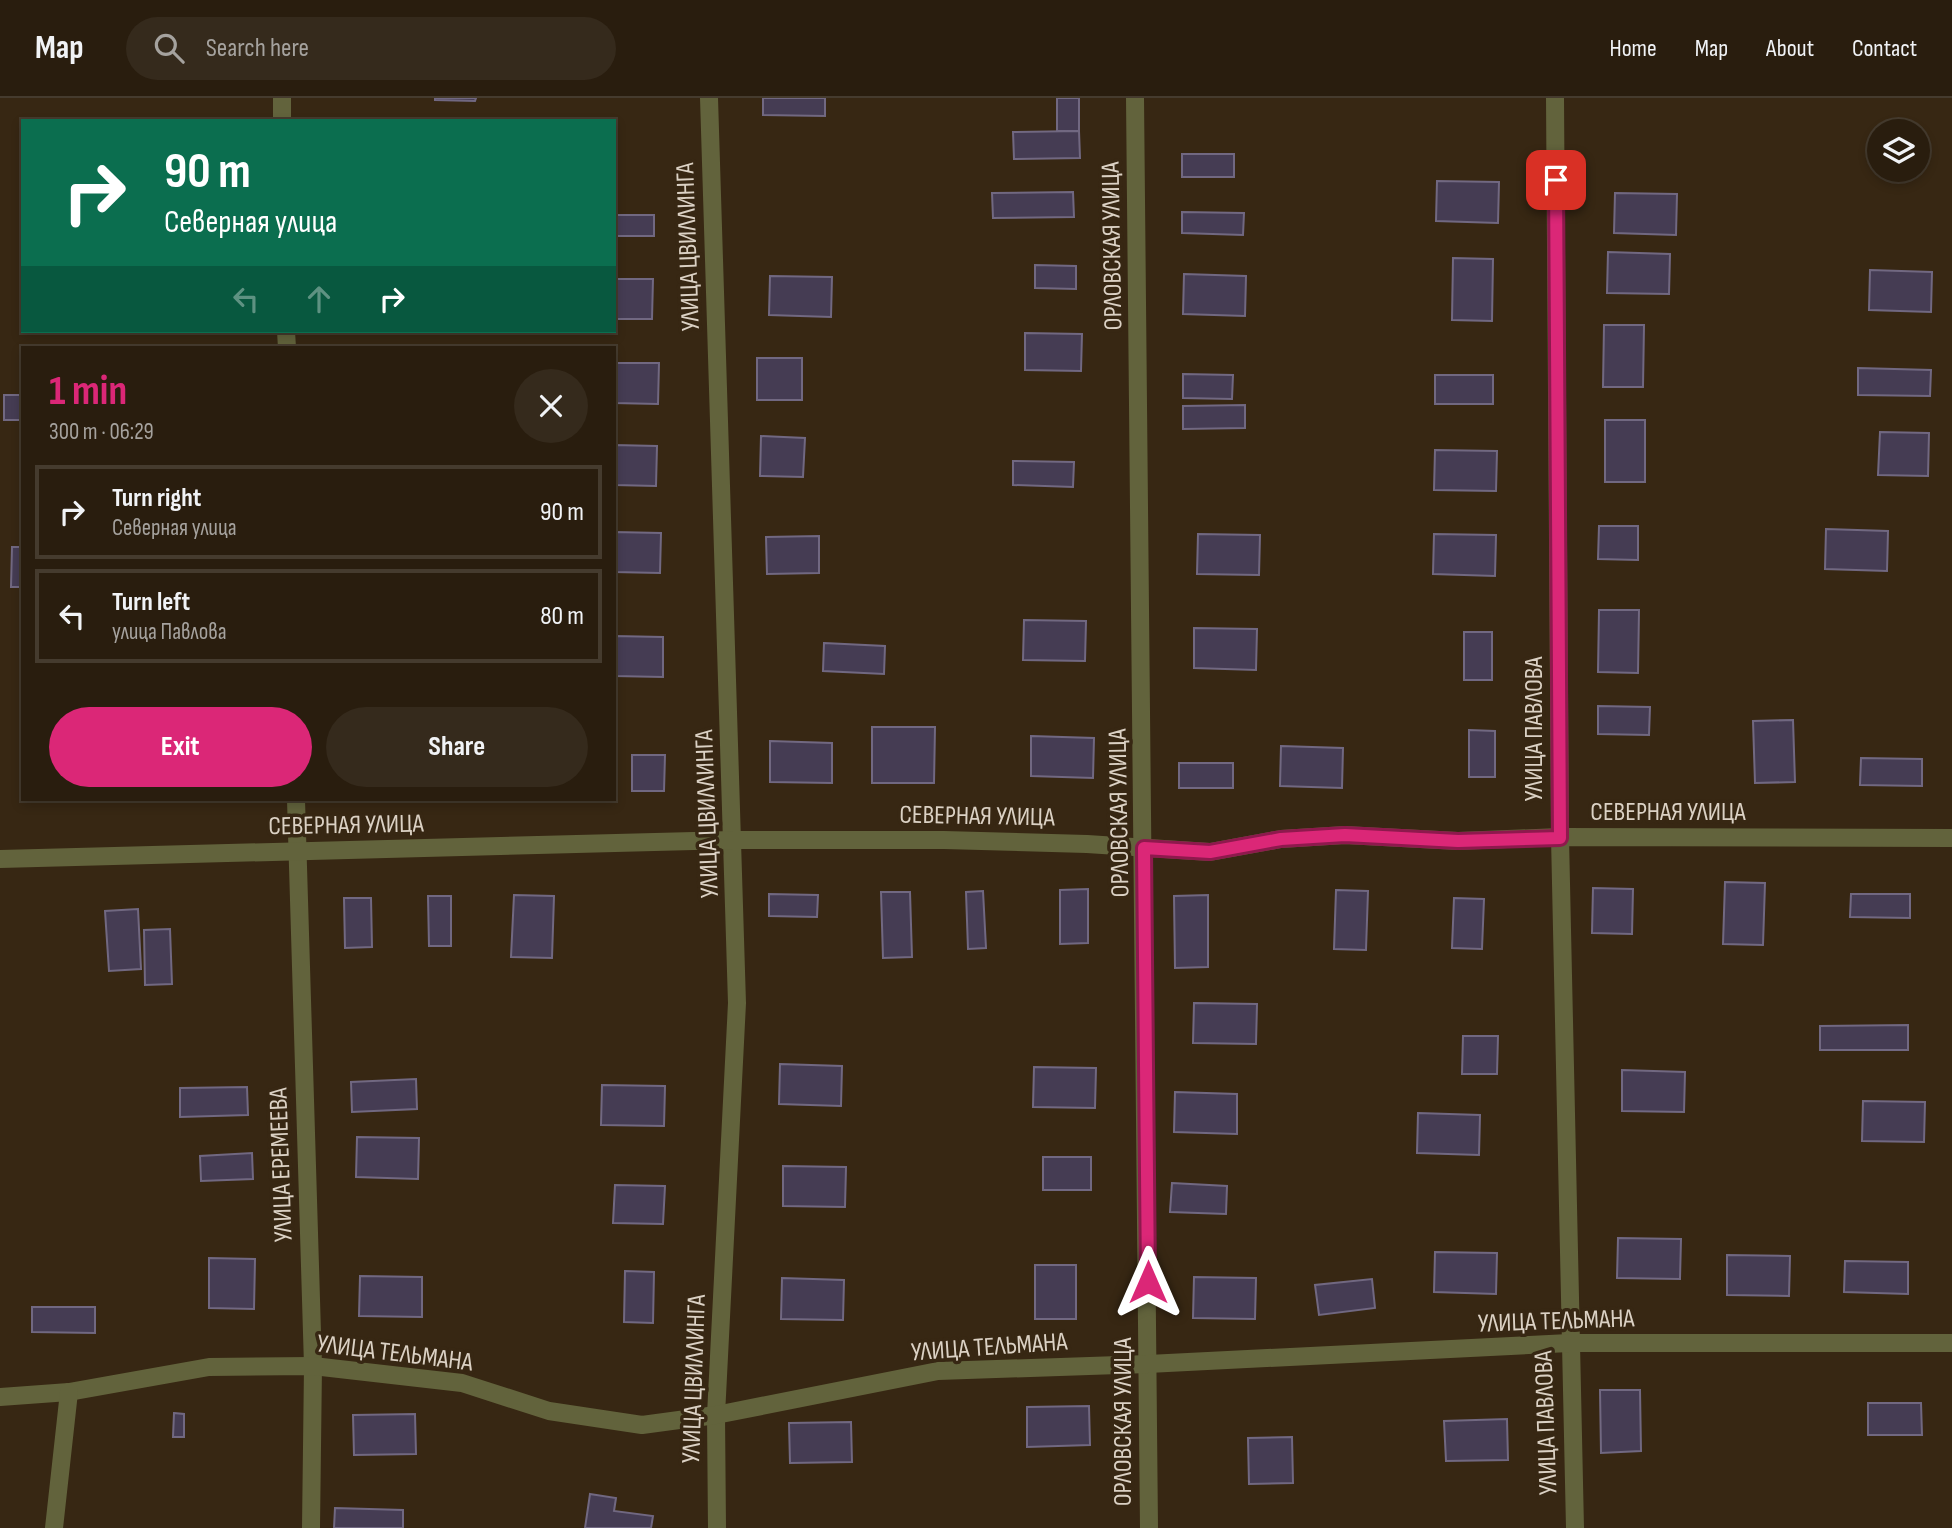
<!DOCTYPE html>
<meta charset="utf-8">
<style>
:root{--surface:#291d0e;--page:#352a1c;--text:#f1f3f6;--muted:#a5a29e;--line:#453b2e;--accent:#db2777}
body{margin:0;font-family:"Sofia Sans Condensed",sans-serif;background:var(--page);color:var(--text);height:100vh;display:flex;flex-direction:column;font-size:26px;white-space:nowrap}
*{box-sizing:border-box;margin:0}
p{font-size:23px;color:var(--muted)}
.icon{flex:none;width:38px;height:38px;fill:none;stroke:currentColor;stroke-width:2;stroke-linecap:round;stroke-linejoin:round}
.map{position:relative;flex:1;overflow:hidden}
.panel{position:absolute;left:21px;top:248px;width:595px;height:455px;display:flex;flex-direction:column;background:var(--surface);border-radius:0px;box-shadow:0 4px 10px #0003,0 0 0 2px var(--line)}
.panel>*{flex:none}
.banner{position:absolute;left:21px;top:21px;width:595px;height:214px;border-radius:0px;box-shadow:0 4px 10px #0003,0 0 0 2px var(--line);background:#0b6e4f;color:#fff;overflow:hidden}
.tools{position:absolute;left:1867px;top:21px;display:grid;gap:14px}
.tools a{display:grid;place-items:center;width:63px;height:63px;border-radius:50%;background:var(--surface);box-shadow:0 4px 10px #0003,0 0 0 2px var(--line);font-size:35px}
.pin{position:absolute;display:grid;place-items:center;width:60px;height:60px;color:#fff;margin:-30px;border-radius:14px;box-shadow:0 4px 10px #0006}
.me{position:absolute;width:77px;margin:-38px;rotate:0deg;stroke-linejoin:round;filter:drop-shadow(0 0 5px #0008)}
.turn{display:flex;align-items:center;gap:24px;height:147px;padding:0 28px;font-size:32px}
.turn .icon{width:91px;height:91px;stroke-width:2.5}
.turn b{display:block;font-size:49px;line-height:60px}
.lanes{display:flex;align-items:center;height:66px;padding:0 28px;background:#0003;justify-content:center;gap:35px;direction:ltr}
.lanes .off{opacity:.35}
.round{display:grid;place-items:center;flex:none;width:74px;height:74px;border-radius:37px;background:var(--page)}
.head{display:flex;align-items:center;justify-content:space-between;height:119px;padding:0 28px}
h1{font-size:42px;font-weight:700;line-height:52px;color:var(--accent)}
.button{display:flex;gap:14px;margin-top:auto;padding:14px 28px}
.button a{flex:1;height:80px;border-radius:42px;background:var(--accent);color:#fff;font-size:28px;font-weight:700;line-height:80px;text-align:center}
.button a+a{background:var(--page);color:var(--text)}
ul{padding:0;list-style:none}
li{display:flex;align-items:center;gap:21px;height:94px;margin:0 14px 10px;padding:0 14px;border:4px solid var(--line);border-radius:0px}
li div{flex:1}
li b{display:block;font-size:26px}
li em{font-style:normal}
header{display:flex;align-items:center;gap:42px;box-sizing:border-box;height:98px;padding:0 35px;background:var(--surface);border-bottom:2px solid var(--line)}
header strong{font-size:33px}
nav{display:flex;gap:38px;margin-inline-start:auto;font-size:24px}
.search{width:490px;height:63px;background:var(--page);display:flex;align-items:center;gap:18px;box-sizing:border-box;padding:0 24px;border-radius:38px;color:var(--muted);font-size:26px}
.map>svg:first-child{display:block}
</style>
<header>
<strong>Map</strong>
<div class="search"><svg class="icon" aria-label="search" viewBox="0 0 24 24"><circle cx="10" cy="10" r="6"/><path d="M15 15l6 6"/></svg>Search here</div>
<nav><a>Home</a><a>Map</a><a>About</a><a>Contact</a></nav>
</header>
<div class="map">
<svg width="1952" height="1430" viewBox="0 0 1952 1430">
<rect width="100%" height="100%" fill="#372713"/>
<g fill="#453c53" stroke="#716881" stroke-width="2">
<polygon points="435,0 476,0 475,3 435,2"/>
<polygon points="763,0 825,0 825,18 763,17"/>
<rect x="1057" y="0" width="22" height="33"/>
<polygon points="1079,33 1080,60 1014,61 1013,34"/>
<rect x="1182" y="56" width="52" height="23"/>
<polygon points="1437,83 1499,84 1498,125 1436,123"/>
<polygon points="1073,94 1074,119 993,120 992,95"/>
<polygon points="1615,95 1677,96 1676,137 1614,135"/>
<polygon points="1182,114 1244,115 1243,137 1182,135"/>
<rect x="614" y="117" width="40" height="21"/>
<polygon points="1608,154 1670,156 1669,196 1607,195"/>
<polygon points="1453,160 1493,161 1492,223 1452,222"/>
<polygon points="1035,167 1076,168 1076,191 1035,190"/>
<polygon points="1870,172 1932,174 1931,214 1869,212"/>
<polygon points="1184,176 1246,178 1245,218 1183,216"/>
<polygon points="770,178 832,179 831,219 769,217"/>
<polygon points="614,181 653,181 652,221 614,221"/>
<polygon points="1604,227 1644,227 1643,289 1603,289"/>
<polygon points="340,233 402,233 402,235"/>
<polygon points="1025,235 1082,236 1081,273 1025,272"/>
<rect x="757" y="260" width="45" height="42"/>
<polygon points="614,265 659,265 658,306 614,305"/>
<polygon points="1858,270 1931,272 1930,298 1858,297"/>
<polygon points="1183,276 1233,277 1232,301 1183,300"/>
<rect x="1435" y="277" width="58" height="29"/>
<rect x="4" y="297" width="19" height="25"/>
<polygon points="1245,307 1245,330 1183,331 1183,308"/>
<rect x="1605" y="322" width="40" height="62"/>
<polygon points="1880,334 1929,335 1928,378 1878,377"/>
<polygon points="761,338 805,340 803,379 760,378"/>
<polygon points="614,347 657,348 656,388 614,387"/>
<polygon points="1435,352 1497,353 1496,393 1434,392"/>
<polygon points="1013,363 1074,364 1073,389 1013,387"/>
<polygon points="1599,428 1638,428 1638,462 1598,461"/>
<polygon points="1826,431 1888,433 1887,473 1825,471"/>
<polygon points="614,434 661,435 660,475 614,474"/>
<polygon points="1198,436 1260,437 1259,477 1197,476"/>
<polygon points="1434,436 1496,437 1495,478 1433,476"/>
<polygon points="819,438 819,475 767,476 766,439"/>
<polygon points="12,449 23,449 23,489 11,489"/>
<polygon points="1599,512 1639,512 1638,575 1598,574"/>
<polygon points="1024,522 1086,523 1085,563 1023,562"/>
<polygon points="1194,530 1257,531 1256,572 1194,570"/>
<rect x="1464" y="534" width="28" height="48"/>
<polygon points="614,538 663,539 663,579 614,578"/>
<polygon points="824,545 885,548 884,576 823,573"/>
<polygon points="1598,608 1650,609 1649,637 1598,636"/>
<polygon points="1793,622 1795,684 1755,685 1753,623"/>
<polygon points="872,629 935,629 934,685 872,685"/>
<polygon points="1469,632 1495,633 1495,679 1469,679"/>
<polygon points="1031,638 1094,640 1093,680 1031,678"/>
<polygon points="770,643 832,645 832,685 770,684"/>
<polygon points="1281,648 1343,650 1342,690 1280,688"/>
<polygon points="632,657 665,657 664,693 632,693"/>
<polygon points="1861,660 1922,661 1922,688 1860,687"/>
<rect x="1179" y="665" width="54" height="25"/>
<polygon points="1725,784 1765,785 1763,847 1723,846"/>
<polygon points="1593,790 1633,791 1632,836 1592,835"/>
<polygon points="1088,791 1088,845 1060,846 1060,792"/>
<polygon points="1336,792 1368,793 1366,852 1334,851"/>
<polygon points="983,793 986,850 968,851 966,794"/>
<polygon points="881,794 910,794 912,859 883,860"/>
<polygon points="769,796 818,797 817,819 769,818"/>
<polygon points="1851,796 1910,796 1910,820 1850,819"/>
<polygon points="514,797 554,798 552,860 511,859"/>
<polygon points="1208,797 1208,869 1175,870 1174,798"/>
<polygon points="428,798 451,798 451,848 429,848"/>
<polygon points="344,800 371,800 372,849 345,850"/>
<polygon points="1454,800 1484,801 1482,851 1452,850"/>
<polygon points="138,811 141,871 109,873 105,813"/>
<polygon points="170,831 172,886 145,887 144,832"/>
<polygon points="1194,905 1257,906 1256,946 1193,945"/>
<polygon points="1908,927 1908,952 1820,952 1820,928"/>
<polygon points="1463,938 1498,938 1497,976 1462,976"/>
<polygon points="780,966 842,968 841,1008 779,1006"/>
<polygon points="1034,969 1096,970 1095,1010 1033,1009"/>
<polygon points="1622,972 1685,974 1684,1014 1622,1013"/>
<polygon points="416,981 417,1011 352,1014 351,984"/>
<polygon points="602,987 665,988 664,1028 601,1027"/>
<polygon points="247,989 248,1017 180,1019 180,990"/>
<polygon points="1175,994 1237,996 1237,1036 1174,1034"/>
<polygon points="1863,1003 1925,1004 1924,1044 1862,1043"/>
<polygon points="1418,1015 1480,1017 1479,1057 1417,1055"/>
<polygon points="357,1039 419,1040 418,1081 356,1079"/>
<polygon points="252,1055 253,1081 201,1083 200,1058"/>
<rect x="1043" y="1059" width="48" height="33"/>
<polygon points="783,1068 846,1069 845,1109 783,1108"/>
<polygon points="1172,1085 1227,1088 1226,1116 1170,1114"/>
<polygon points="615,1087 665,1088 663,1126 613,1125"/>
<polygon points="1618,1140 1681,1141 1680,1181 1617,1180"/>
<polygon points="1435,1154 1497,1155 1496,1196 1434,1194"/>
<polygon points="1727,1157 1790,1158 1789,1198 1727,1197"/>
<polygon points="209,1160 255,1161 254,1211 209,1210"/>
<polygon points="1845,1163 1908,1164 1908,1196 1844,1194"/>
<rect x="1035" y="1167" width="41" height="54"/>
<polygon points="625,1173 654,1174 653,1225 624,1224"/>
<polygon points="360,1178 422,1179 422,1219 359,1218"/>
<polygon points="1194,1179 1256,1180 1255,1221 1193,1220"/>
<polygon points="782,1180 844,1182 843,1222 781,1221"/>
<polygon points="1372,1181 1375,1210 1319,1217 1315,1187"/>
<polygon points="32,1209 95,1209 95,1235 32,1234"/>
<polygon points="1600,1292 1640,1292 1641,1353 1601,1355"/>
<polygon points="1868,1305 1921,1305 1922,1337 1868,1337"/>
<polygon points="1089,1308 1090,1347 1027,1349 1027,1309"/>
<polygon points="174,1315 184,1316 184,1339 173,1339"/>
<polygon points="415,1316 416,1356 354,1357 353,1317"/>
<polygon points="1507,1321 1508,1362 1446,1363 1444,1323"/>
<polygon points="851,1324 852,1364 790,1365 789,1325"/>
<polygon points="1292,1339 1293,1385 1249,1386 1248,1340"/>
<polygon points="590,1396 616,1400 614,1413 653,1418 651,1430 585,1430"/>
<polygon points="335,1410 403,1412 403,1430 334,1430"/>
</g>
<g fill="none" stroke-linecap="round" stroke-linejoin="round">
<g stroke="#62633c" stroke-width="18">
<polyline points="282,0 282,23"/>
<polyline points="709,0 737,905 716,1317 717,1430"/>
<polyline points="1135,0 1149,1430"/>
<polyline points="1555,0 1560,739 1575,1430"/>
<polyline points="286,233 287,250"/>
<polyline points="296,702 313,1268 311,1430"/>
<polyline points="0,761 733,742 944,742 1087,746 1210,754 1281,741 1345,737 1458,743 1560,739 1952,740"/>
<polyline points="0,1299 69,1294 209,1269 313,1268 462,1285 549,1313 642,1327 716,1317 938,1273 1148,1266 1569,1245 1952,1245"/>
<polyline points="54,1430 69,1294"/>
</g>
</g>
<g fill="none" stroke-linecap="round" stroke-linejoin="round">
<g stroke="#8e194d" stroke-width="18">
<polyline id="route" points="1148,1184 1144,750 1210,754 1281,741 1345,737 1458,743 1560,740 1556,82"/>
</g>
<use href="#route" stroke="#db2777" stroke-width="12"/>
</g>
<g text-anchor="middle" stroke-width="7" stroke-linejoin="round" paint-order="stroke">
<g font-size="26" fill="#dbd1c4" stroke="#372713">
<text transform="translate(1111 148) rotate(-91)" y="9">ОРЛОВСКАЯ УЛИЦА</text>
<text transform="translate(687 149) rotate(-92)" y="9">УЛИЦА ЦВИЛЛИНГА</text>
<text transform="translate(1533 631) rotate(-90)" y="9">УЛИЦА ПАВЛОВА</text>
<text x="1668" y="722">СЕВЕРНАЯ УЛИЦА</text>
<text transform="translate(1118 715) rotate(-91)" y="9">ОРЛОВСКАЯ УЛИЦА</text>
<text transform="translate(706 716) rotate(-92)" y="9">УЛИЦА ЦВИЛЛИНГА</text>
<text transform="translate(977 717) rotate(1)" y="9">СЕВЕРНАЯ УЛИЦА</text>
<text transform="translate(346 726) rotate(-1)" y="9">СЕВЕРНАЯ УЛИЦА</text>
<text transform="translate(280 1067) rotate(-92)" y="9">УЛИЦА ЕРЕМЕЕВА</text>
<text transform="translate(1556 1222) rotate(-2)" y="9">УЛИЦА ТЕЛЬМАНА</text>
<text transform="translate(989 1248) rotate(-4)" y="9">УЛИЦА ТЕЛЬМАНА</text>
<text transform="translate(395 1254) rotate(7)" y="9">УЛИЦА ТЕЛЬМАНА</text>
<text transform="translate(693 1281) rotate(-88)" y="9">УЛИЦА ЦВИЛЛИНГА</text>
<text transform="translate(1122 1324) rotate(-90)" y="9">ОРЛОВСКАЯ УЛИЦА</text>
<text transform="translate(1545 1325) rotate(-92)" y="9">УЛИЦА ПАВЛОВА</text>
</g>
</g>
</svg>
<div class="tools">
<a><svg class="icon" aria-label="layers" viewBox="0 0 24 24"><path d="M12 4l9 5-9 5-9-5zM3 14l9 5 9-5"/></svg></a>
</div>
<div class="pin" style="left:1556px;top:82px;background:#d93025"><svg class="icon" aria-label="arrive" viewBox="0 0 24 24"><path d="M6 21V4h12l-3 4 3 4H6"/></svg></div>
<svg class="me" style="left:1148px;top:1184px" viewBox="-20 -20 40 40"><path d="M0-17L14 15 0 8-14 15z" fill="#db2777" stroke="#fff" stroke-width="4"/></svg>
<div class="banner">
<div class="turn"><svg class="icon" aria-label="right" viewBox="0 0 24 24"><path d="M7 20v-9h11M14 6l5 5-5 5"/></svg><div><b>90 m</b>Северная улица</div></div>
<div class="lanes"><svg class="icon off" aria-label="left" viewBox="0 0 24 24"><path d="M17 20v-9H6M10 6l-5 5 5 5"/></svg><svg class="icon off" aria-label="ahead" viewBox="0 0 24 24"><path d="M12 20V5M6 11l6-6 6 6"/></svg><svg class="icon" aria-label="right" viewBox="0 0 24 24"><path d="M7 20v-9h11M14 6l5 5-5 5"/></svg></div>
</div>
<section class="panel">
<div class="head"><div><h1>1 min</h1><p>300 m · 06:29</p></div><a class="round"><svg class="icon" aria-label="close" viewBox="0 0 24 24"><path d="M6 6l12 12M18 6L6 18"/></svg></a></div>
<ul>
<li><svg class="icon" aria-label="right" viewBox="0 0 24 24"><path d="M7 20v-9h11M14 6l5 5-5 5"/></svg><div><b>Turn right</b><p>Северная улица</p></div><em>90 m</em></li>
<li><svg class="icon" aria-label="left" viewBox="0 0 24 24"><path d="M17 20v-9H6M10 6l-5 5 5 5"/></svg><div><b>Turn left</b><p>улица Павлова</p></div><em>80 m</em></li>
</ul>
<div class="button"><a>Exit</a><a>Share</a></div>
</section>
</div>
